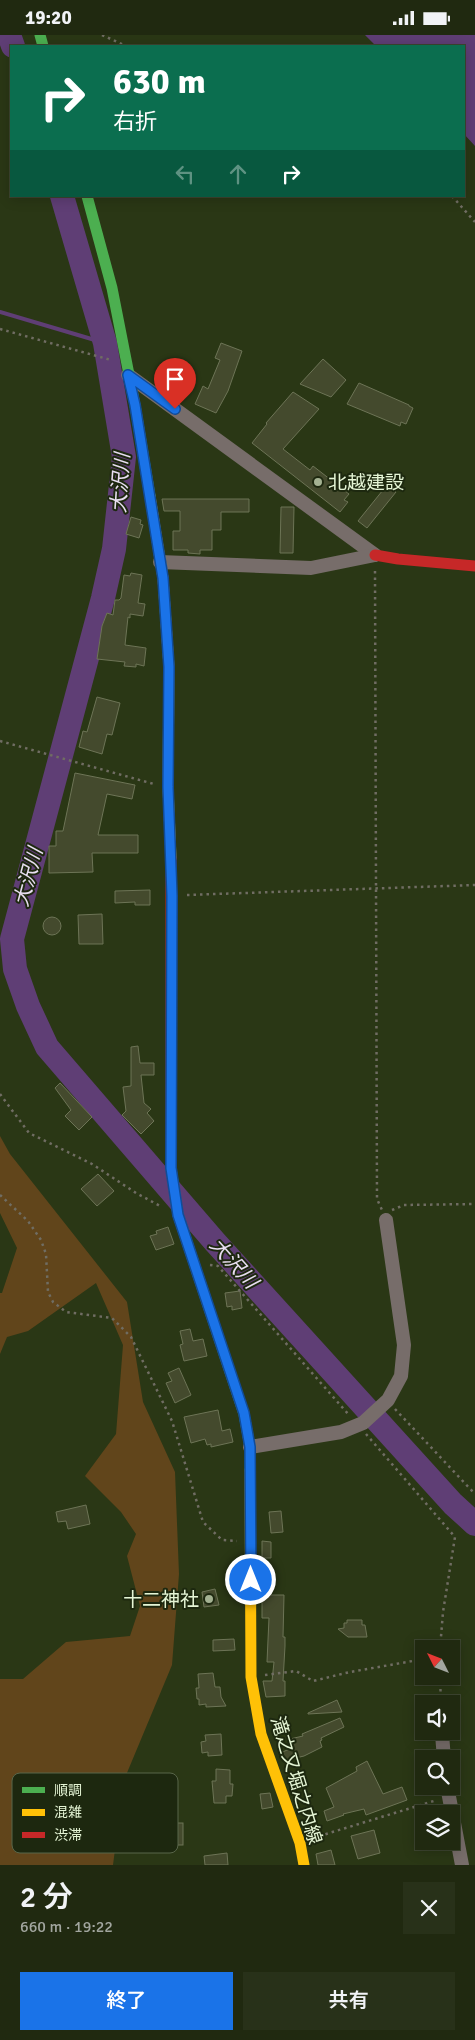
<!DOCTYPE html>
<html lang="ja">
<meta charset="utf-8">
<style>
:root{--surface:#202910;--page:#283119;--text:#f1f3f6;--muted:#a2a69f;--line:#3d4530;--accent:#1a73e8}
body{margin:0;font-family:Signika,"Noto Sans JP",sans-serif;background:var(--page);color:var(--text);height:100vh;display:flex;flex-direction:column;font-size:19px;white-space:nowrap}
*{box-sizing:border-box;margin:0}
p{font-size:16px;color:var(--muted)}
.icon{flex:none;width:28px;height:28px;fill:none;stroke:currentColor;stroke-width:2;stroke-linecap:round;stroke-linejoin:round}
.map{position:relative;height:1830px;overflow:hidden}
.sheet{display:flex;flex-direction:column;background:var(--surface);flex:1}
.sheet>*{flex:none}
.banner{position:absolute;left:10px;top:10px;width:455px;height:152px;border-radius:0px;box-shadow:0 2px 12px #0003,0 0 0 1px var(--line);background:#0b6e4f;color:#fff;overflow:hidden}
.needle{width:32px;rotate:312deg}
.buttons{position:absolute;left:415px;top:1605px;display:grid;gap:10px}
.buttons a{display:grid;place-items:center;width:45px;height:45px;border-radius:0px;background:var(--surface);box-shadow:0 2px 12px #0003,0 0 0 1px var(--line);font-size:25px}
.pin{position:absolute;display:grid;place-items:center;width:42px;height:42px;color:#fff;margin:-51px -21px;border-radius:50% 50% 50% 0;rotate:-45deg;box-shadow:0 0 5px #0007}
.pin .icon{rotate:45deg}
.me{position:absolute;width:55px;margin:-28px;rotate:0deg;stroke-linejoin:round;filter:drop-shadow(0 0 4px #0008)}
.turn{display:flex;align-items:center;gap:18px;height:105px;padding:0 20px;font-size:22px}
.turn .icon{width:65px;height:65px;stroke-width:2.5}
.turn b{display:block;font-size:35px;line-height:42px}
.lanes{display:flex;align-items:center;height:48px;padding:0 20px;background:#0003;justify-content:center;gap:25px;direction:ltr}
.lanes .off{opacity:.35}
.round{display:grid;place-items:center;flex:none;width:52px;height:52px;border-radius:0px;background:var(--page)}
.summary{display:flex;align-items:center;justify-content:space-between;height:85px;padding:0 20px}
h1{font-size:30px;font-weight:600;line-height:38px}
.cta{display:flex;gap:10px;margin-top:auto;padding:10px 20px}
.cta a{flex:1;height:58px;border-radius:0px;background:var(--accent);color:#fff;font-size:20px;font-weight:600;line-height:58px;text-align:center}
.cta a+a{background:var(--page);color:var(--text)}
.status{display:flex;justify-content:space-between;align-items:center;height:35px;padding:0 25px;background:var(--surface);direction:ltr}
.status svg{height:14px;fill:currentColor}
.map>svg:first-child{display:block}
</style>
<div class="status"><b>19:20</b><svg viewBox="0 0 49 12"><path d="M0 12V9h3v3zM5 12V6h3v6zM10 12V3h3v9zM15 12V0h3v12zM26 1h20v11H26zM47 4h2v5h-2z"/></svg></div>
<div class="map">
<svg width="475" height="1830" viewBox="0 0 475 1830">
<rect width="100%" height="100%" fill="#2a3715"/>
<polygon fill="#61451b" points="0,1101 10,1119 127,1267 143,1367 175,1437 179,1539 172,1630 124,1745 113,1830 0,1830 0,1644 23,1644 66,1607 130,1601 140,1571 127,1521 136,1499 121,1477 85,1441 116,1399 123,1310 96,1248 28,1296 7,1302 0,1319 0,1258 2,1258 17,1213 0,1178"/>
<polygon fill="#5f3e75" points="365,0 475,0 475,111 464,99 464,11 376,11"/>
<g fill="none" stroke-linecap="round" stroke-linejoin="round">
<polyline stroke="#5f3e75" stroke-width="4" points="0,277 105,308"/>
<g stroke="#5f3e75" stroke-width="24">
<polyline points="9,0 13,11"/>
<polyline points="62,161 105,308 124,422 114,514 103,563 12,904 15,934 28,971 47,1012 215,1207 453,1469 475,1489"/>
</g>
</g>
<g fill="#444a2d" stroke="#6d7456">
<polygon points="221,308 242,316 228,356 216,378 195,369 203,351 208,354 220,325 215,323"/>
<polygon points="323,324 346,345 331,362 300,349"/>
<polygon points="359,348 409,370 409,371 413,373 406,389 401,387 400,391 347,369"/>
<polygon points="293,357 319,374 283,414 310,435 313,431 349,459 344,465 348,467 340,477 252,408 267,389 266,388"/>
<polygon points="387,450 396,457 367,493 358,486"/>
<polygon points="162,464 249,464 249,477 221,477 221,495 212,495 212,515 200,515 200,519 188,518 188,515 173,515 173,496 180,496 180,476 164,476"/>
<polygon points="281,472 294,472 293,518 280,518"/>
<polygon points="131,482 141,485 140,489 143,490 139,503 126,499"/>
<polygon points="131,538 142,540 138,568 145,569 143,581 130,579 130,583 128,582 125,610 146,613 144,631 136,629 136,632 124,631 125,627 97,624 102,591 107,578 113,580 115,565 119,565 121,563 124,540 130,541"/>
<polygon points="97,662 120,668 112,700 107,699 102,719 79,712 83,696 87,697"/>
<polygon points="75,738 135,750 132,764 107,759 98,800 138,800 138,818 92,818 93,837 49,838 49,811 56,811 56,796 63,796"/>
<polygon points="150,855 150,870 135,870 135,867 115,868 115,856"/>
<polygon points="102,879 103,909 79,909 78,880"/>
<circle cx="52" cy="891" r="9"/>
<polygon points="138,1011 140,1028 154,1028 154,1040 141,1040 144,1068 151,1074 147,1078 154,1086 141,1099 122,1080 126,1076 123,1052 131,1051 131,1012"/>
<polygon points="60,1048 92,1082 79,1095 65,1081 71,1075 55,1053"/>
<polygon points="98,1139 114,1156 97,1171 81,1154"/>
<polygon points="168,1192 174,1209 156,1215 150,1201 157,1199 156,1196"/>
<polygon points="240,1256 242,1273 232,1275 232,1271 227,1272 225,1258"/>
<polygon points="190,1294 193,1306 203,1304 207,1321 184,1326 180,1310 183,1309 180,1296"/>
<polygon points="179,1333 191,1360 175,1368 166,1348 172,1346 168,1338"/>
<polygon points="218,1375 222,1396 230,1394 233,1407 211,1412 211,1409 207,1410 205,1404 191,1408 184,1382"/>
<polygon points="86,1470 90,1489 68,1494 66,1486 58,1487 56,1477"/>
<polygon points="281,1476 283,1497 271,1498 269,1477"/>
<polygon points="262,1506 271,1507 271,1523 262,1523"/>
<polygon points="215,1554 219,1570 204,1572 202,1557"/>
<polygon points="262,1560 284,1560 283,1602 285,1602 285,1611 283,1646 285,1646 285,1661 266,1662 263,1646 272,1646 274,1627 267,1627 269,1583 262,1583"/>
<polygon points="347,1585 362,1585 362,1590 365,1590 367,1602 348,1602 338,1594 344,1593 344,1588 347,1588"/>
<polygon points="234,1604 235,1615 213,1616 213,1605"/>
<polygon points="213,1638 215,1652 220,1652 221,1662 226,1671 206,1672 206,1669 199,1670 199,1664 197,1664 196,1653 199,1653 198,1639"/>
<polygon points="337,1665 342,1677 308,1679 308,1678"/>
<polygon points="340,1683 344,1692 321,1703 322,1705 320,1706 322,1712 304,1721 283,1726 280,1718 292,1713 290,1704 303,1701 302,1699"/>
<polygon points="221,1699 222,1720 208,1721 208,1717 202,1718 201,1707 206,1706 205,1700"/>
<polygon points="367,1726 383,1759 402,1752 407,1765 366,1780 364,1774 343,1779 344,1780 327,1786 324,1776 334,1772 326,1753 357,1736 356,1732"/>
<polygon points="216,1734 230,1735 230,1749 233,1749 232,1761 226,1761 226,1768 214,1768 212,1746 216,1746"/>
<polygon points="270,1758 273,1772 262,1774 260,1759"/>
<rect x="160" y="1788" width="23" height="22"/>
<polygon points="374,1795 380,1818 358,1824 351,1801"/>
<polygon points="331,1815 335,1830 318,1830 316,1819"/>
<polygon points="227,1818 228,1830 205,1830 204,1821"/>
</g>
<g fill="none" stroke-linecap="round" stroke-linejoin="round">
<g stroke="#706d63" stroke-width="2.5" stroke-dasharray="2.5 4" stroke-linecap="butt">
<polyline points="102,0 126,11"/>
<polyline points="452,161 475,187"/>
<polyline points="0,294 111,325"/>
<polyline points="375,536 377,1164 382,1175"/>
<polyline points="0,706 154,749"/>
<polyline points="187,860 475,850"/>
<polyline points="0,1059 29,1098 92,1129 136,1158 162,1172"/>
<polyline points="0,1160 28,1186 41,1205 46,1219 48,1257 53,1267 66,1277 112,1283 131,1302 172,1386 203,1487 222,1505 237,1506"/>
<polyline points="392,1175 404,1170 475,1169"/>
<polyline points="210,1230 218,1231 349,1380"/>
<polyline points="395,1374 475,1459"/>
<polyline points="366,1399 455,1502 443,1577 440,1614"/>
<polyline points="265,1640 296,1636 313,1646 350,1637 424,1624"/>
<polyline points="440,1641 441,1669"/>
<polyline points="313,1803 437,1765"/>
</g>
<g stroke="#776d6a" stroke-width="14">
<polyline points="128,340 375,520"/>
<polyline points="160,527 311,533 375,520"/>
<polyline points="250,1412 341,1397 363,1388 388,1365 401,1341 404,1310 386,1185"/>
<polyline points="442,1699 444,1724"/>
<polyline points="447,1751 462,1830"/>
</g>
<g stroke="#4caf50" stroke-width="11">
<polyline points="40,0 43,11"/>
<polyline points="87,161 112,253 135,370 150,461"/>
<polyline points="171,1117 171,1133 178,1180 244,1379 250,1412 250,1435"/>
</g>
<g stroke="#ffc107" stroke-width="11">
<polyline points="150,461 163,543 169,632 168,752 171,823"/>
<polyline points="250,1435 251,1642 261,1699 300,1808 304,1830"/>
</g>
<g stroke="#c62828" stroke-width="11">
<polyline points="375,520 398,524 475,531"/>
<polyline points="171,823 171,1117"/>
</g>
</g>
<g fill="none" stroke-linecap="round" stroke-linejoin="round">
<g stroke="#114b97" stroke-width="12">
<polyline id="route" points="175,374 128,340 135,370 163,543 169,632 168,752 172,861 171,1133 178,1180 244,1378 250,1412 251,1545"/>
</g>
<use href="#route" stroke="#1a73e8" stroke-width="9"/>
</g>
<g fill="#a4b292" stroke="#1d280f" stroke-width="2">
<circle cx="318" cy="447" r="5"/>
<circle cx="209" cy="1564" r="5"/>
</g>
<g text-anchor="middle" stroke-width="4" stroke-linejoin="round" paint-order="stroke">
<g font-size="19" fill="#e5f5d5" stroke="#1d280f" text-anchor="start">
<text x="328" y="454">北越建設</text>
<text x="199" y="1571" text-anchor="end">十二神社</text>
</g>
<g font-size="19" fill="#e5f5d5" stroke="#1d280f">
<text transform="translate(297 1745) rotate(73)" y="7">滝之又堀之内線</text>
</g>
<g font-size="20" font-style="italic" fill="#e9dff2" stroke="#1d280f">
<text transform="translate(120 448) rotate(-86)" y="7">大沢川</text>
<text transform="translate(28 842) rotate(-75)" y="7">大沢川</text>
<text transform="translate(234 1228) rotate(48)" y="7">大沢川</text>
</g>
</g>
<rect x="12" y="1738" width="166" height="80" rx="8" fill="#1d280f" stroke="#59664a" stroke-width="1"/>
<rect x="22" y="1752" width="23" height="6" fill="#4caf50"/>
<rect x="22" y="1774" width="23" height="7" fill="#ffc107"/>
<rect x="22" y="1797" width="23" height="6" fill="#c62828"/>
<g font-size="14" fill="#e5f5d5">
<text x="54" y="1760">順調</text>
<text x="54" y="1782">混雑</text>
<text x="54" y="1805">渋滞</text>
</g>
</svg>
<div class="buttons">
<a><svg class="needle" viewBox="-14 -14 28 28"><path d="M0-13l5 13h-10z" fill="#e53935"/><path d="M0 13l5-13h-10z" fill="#a2a69f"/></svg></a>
<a><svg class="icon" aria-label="sound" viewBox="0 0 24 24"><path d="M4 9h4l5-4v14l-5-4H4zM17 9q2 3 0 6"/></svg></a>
<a><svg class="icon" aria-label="search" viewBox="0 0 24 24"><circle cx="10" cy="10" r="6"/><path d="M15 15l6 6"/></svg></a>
<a><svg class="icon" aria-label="layers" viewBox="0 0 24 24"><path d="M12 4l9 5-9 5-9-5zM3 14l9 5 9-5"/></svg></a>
</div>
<div class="pin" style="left:175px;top:374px;background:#d93025"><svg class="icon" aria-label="arrive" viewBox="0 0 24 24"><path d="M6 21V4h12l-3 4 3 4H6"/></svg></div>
<svg class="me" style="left:251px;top:1545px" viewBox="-20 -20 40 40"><circle r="17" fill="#1a73e8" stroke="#fff" stroke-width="3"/><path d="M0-11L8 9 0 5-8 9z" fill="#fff"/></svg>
<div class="banner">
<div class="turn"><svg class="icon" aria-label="right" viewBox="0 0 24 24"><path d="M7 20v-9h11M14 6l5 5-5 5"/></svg><div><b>630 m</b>右折</div></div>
<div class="lanes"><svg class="icon off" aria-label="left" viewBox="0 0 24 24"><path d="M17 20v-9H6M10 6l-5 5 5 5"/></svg><svg class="icon off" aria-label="ahead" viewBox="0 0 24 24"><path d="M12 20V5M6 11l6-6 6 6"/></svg><svg class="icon" aria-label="right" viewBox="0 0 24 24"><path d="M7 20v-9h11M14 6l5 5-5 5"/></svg></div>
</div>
</div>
<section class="sheet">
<div class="summary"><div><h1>2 分</h1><p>660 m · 19:22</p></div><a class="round"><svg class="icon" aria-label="close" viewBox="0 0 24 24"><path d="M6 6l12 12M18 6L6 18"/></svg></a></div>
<div class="cta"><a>終了</a><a>共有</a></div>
</section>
